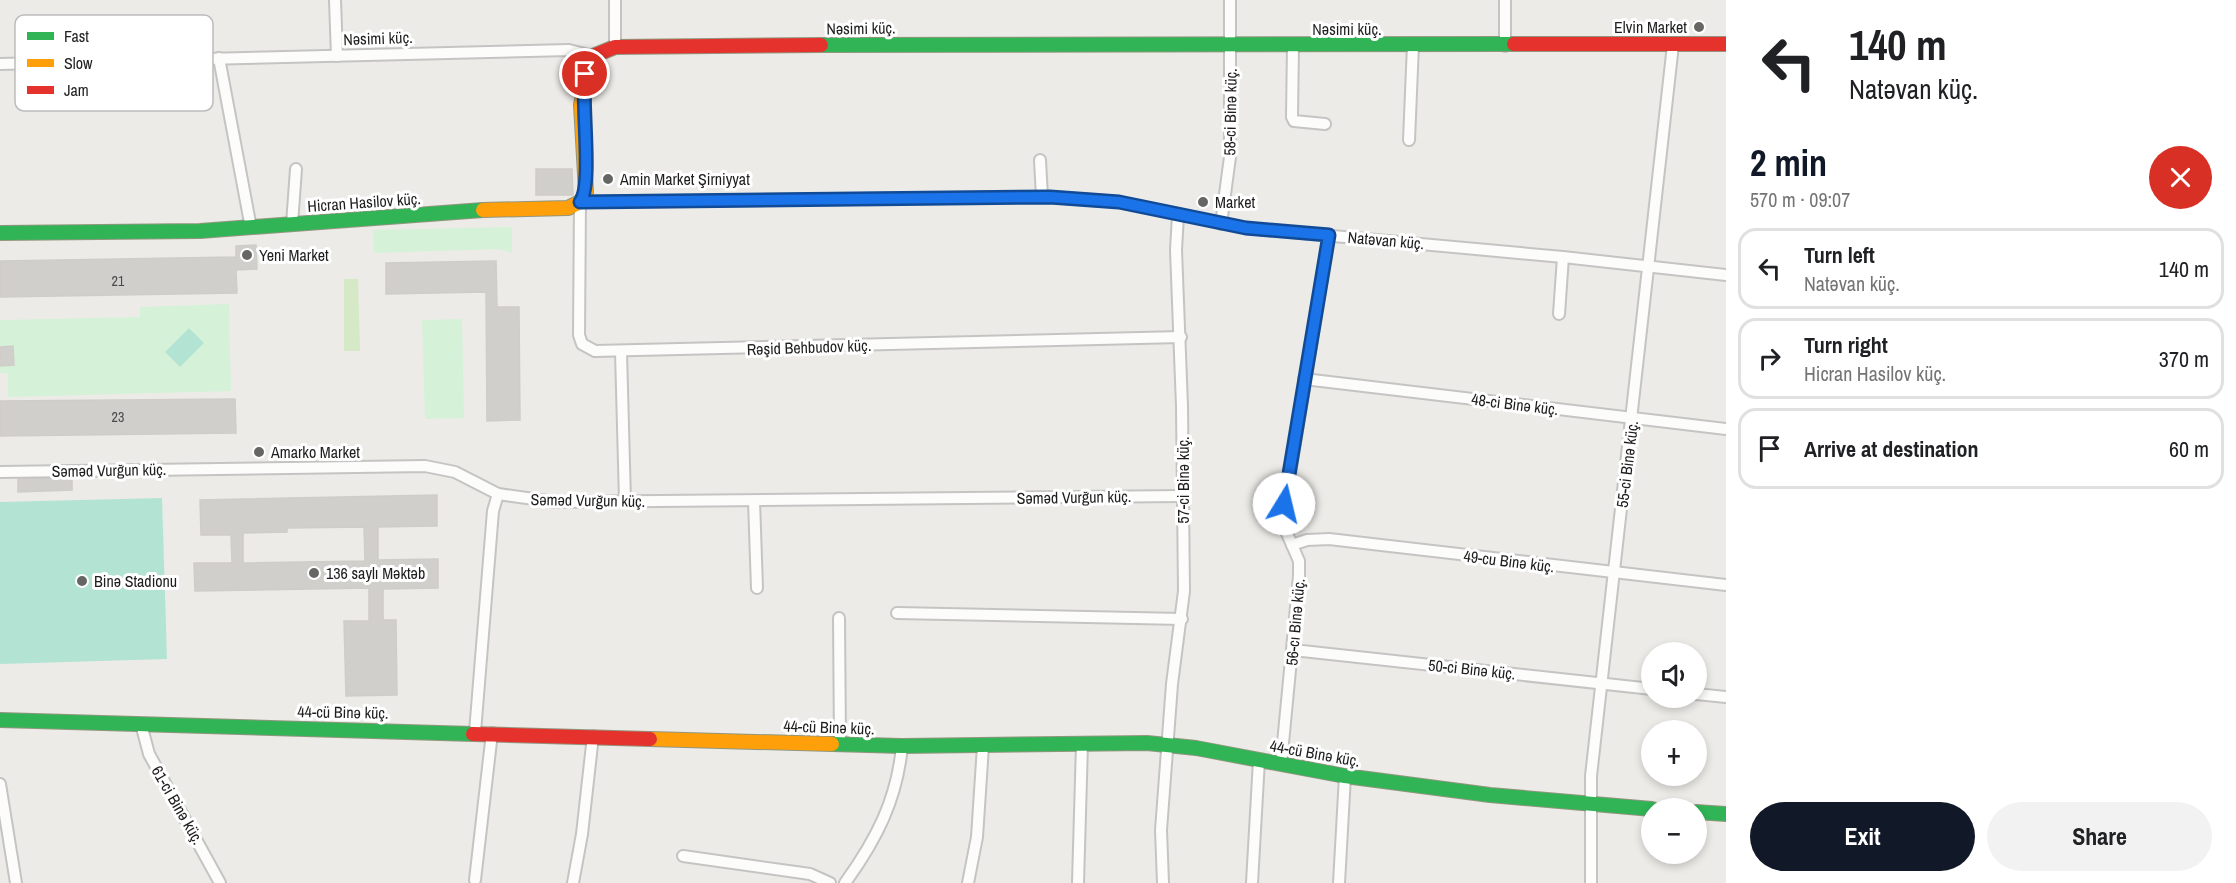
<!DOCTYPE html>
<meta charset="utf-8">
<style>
:root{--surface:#fff;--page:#f2f2f2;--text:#202124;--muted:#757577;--line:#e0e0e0;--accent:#111827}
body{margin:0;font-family:"Archivo Narrow",sans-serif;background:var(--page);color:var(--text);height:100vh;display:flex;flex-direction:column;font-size:22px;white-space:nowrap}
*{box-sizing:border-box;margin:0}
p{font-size:20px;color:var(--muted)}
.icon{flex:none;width:33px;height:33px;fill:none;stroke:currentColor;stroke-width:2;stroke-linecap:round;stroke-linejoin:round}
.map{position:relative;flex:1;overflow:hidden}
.drawer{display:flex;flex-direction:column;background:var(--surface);width:510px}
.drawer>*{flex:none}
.guide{background:#fff;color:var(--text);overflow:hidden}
.buttons{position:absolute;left:1641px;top:642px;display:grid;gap:12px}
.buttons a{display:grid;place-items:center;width:66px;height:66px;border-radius:50%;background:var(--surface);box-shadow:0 3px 9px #0003;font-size:30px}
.pin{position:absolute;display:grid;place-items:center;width:51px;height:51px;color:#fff;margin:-26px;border:3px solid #fff;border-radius:50%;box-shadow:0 2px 6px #0007}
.me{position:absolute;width:66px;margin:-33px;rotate:9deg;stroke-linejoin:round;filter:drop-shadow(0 0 4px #0008)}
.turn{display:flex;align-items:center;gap:21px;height:126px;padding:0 24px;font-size:27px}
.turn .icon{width:78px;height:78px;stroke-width:2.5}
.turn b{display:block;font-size:42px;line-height:51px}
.round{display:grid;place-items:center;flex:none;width:63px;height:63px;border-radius:32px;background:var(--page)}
.head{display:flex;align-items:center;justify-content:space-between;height:102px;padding:0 24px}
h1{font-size:36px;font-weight:700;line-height:45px;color:var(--accent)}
.cta{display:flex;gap:12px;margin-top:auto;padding:12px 24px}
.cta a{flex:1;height:69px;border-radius:36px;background:var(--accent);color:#fff;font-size:24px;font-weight:700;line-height:69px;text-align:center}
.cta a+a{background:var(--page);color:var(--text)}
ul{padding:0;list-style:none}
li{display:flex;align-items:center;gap:18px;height:81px;margin:0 12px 9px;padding:0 12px;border:3px solid var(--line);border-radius:18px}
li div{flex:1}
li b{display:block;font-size:22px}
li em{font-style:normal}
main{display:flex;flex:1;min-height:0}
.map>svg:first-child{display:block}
</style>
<main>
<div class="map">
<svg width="1726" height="883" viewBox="0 0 1726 883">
<rect width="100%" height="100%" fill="#ecebe7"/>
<polygon fill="#d5e9c7" points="344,279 358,279 360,351 344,351"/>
<g fill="#d5f2d8">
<polygon points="512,227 512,253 499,249 374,253 373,230"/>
<polygon points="229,304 231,391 8,397 8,373 0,373 0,320 140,317 140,307"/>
<polygon points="462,319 464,418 425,419 422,320"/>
</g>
<g fill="#b3e3d3">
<polygon points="189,328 204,343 180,367 165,352"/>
<polygon points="162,498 167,659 0,664 0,502"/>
</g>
<g fill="#d0cfcc" stroke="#cfcdc8" stroke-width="1.5" fill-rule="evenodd">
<polygon points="536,169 572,169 573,195 536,195"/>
<polygon points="256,245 257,269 236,270 237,293 0,297 0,261 236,257 236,246"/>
<polygon points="496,261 497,307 519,307 520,420 487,421 486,292 386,294 386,263"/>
<polygon points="13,346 14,365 0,366 0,347"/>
<polygon points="235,399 236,433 0,436 0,401"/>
<polygon points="72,478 72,490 18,492 18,479"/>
<path d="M 437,495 L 437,526 L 378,527 L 378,560 L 438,559 L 438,588 L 383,589 L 383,620 L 396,620 L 397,695 L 346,696 L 344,621 L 369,621 L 369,588 L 195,591 L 194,563 L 232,563 L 231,535 L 201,535 L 200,500 ZM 364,527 L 365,561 L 243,563 L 243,533 L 287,532 L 287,528 Z"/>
</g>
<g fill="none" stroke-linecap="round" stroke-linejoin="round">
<g stroke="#c5c4c3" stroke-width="14">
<g id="street">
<polyline points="335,0 337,56"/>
<polyline points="1293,45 1292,117 1294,121 1325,124"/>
<polyline points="1505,46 1505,0"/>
<polyline points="615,47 615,0"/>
<polyline points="219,58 251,228"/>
<polyline points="0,64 569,50 593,56"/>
<polyline points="1409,140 1413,45"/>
<polyline points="1040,160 1042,197"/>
<polyline points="292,224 296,169"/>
<polyline points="1221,224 1230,157 1230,0"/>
<polyline points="1559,314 1563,257"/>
<polyline points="1181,337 595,351 582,344 579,335 580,202 1050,197 1119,202 1246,228 1563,257 1726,275"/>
<polyline points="621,352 625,501"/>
<polyline points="1304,379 1726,429"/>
<polyline points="0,472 425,466 455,472 498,494 555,502 1183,496"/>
<polyline points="754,501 757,588"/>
<polyline points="1292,545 1307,540 1329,539 1726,585"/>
<polyline points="897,613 1182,619"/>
<polyline points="839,618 840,744"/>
<polyline points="1293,650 1652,689"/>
<polyline points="1696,694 1726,697"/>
<polyline points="141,724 149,754 220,883"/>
<polyline points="475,732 493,511 498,494"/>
<polyline points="1281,764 1299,576 1299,561 1282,522 1329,235"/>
<polyline points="0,784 16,883"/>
<polyline points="683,856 810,874 830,883"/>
<polyline points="475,880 492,733"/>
<polyline points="573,883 582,834 593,736"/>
<path d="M 845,883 C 876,840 897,800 902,746"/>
<polyline points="968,883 977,837 983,746"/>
<polyline points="1078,883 1082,744"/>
<polyline points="1163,883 1161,830 1172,684 1184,591 1182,406 1176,250 1178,215"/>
<polyline points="1252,883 1259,760"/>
<polyline points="1339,883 1345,776"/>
<polyline points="1591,883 1591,776 1673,45"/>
</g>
</g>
<g stroke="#92967f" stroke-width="16">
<g id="fast">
<polyline points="821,45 1514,44"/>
<polyline points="0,233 200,231 483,210"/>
<polyline points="0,720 473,734"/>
<polyline points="832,744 902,746 1147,743 1196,748 1345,776 1490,795 1652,809"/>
<polyline points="1696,812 1726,814"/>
</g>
</g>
<g stroke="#92967f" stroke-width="16">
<g id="slow">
<polyline points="483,210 568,208 580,202 586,192 581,105 588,67"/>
<polyline points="650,739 832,744"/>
</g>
</g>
<g stroke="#92967f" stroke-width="16">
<g id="jam">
<polyline points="1514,44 1726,44"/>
<polyline points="588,67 593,56 615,47 821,45"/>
<polyline points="473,734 650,739"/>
</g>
</g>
<use href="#street" stroke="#fcfcfb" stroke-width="10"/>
<use href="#fast" stroke="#30b455" stroke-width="14"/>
<use href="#slow" stroke="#ff9f0a" stroke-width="14"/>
<use href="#jam" stroke="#e5322d" stroke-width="14"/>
</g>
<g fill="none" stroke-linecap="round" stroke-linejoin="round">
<g stroke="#114b97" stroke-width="15">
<path id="route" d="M 585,74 C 581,102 593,186 580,202 L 1050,197 L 1119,202 L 1246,228 L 1329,235 L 1284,504"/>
</g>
<use href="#route" stroke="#1a73e8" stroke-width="10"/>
</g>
<g fill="#666664" stroke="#fff" stroke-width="2">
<circle cx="1699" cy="27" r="6"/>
<circle cx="608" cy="179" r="6"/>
<circle cx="1203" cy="202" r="6"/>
<circle cx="247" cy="255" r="6"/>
<circle cx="259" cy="452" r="6"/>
<circle cx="314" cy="573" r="6"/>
<circle cx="82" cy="581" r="6"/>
</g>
<g text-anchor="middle" stroke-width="6" stroke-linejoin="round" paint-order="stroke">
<g font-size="14" fill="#4a4a4a">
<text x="118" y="286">21</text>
<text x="118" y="422">23</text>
</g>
<g font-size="16" fill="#1e1e1e" stroke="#fff" text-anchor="start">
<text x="1687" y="33" text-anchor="end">Elvin Market</text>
<text x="620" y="185">Amin Market Şirniyyat</text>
<text x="1215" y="208">Market</text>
<text x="259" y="261">Yeni Market</text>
<text x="271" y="458">Amarko Market</text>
<text x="326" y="579">136 saylı Məktəb</text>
<text x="94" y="587">Binə Stadionu</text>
</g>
<g font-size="16" fill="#1e1e1e" stroke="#fff">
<text transform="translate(861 28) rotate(-1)" y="6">Nəsimi küç.</text>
<text x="1347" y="35">Nəsimi küç.</text>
<text transform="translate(378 38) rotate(-2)" y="6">Nəsimi küç.</text>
<text transform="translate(1230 112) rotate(-89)" y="6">58-ci Binə küç.</text>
<text transform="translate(364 202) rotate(-4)" y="6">Hicran Hasilov küç.</text>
<text transform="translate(1386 240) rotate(5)" y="6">Natəvan küç.</text>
<text transform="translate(809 347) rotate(-2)" y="6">Rəşid Behbudov küç.</text>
<text transform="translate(1515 404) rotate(7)" y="6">48-ci Binə küç.</text>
<text transform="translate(1627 464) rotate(-83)" y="6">55-ci Binə küç.</text>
<text transform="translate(109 470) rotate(-1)" y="6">Səməd Vurğun küç.</text>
<text transform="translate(1183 480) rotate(-90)" y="6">57-ci Binə küç.</text>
<text transform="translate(1074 497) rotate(-1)" y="6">Səməd Vurğun küç.</text>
<text transform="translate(588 500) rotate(1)" y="6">Səməd Vurğun küç.</text>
<text transform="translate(1509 561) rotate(7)" y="6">49-cu Binə küç.</text>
<text transform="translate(1295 622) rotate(-85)" y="6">56-cı Binə küç.</text>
<text transform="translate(1472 669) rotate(6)" y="6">50-ci Binə küç.</text>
<text transform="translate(343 712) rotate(1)" y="6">44-cü Binə küç.</text>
<text transform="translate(829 727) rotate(2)" y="6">44-cü Binə küç.</text>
<text transform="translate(1315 753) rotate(10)" y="6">44-cü Binə küç.</text>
<text transform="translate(178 805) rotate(60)" y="6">61-ci Binə küç.</text>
</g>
</g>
<rect x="15" y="15" width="198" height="96" rx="9" fill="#fff" stroke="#bcbcbc" stroke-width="1.5"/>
<rect x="27" y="32" width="27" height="8" fill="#30b455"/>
<rect x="27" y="59" width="27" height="8" fill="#ff9f0a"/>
<rect x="27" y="86" width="27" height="8" fill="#e5322d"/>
<g font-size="16" fill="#1e1e1e">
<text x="64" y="42">Fast</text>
<text x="64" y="69">Slow</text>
<text x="64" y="96">Jam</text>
</g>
</svg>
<div class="buttons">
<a><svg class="icon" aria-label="sound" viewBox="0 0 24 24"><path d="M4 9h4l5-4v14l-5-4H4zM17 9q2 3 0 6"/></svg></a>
<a>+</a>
<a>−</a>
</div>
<div class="pin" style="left:585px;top:74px;background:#d93025"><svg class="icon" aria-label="arrive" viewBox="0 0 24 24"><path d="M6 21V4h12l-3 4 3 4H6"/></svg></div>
<svg class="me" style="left:1284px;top:504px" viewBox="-20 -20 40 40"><circle r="19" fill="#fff"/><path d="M0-13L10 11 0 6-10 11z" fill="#1a73e8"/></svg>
</div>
<section class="drawer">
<div class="guide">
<div class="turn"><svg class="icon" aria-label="left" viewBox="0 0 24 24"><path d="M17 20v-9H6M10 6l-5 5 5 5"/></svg><div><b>140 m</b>Natəvan küç.</div></div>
</div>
<div class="head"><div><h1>2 min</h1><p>570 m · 09:07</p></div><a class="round" style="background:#d93025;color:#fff"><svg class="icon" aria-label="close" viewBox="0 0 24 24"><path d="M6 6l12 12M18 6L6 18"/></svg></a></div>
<ul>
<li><svg class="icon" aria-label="left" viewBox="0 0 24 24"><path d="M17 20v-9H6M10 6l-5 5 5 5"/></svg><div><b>Turn left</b><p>Natəvan küç.</p></div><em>140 m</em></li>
<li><svg class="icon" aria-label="right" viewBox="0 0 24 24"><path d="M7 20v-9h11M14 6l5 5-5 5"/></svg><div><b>Turn right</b><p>Hicran Hasilov küç.</p></div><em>370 m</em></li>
<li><svg class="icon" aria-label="arrive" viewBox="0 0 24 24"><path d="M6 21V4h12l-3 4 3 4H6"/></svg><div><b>Arrive at destination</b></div><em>60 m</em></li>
</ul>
<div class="cta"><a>Exit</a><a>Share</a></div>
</section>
</main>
